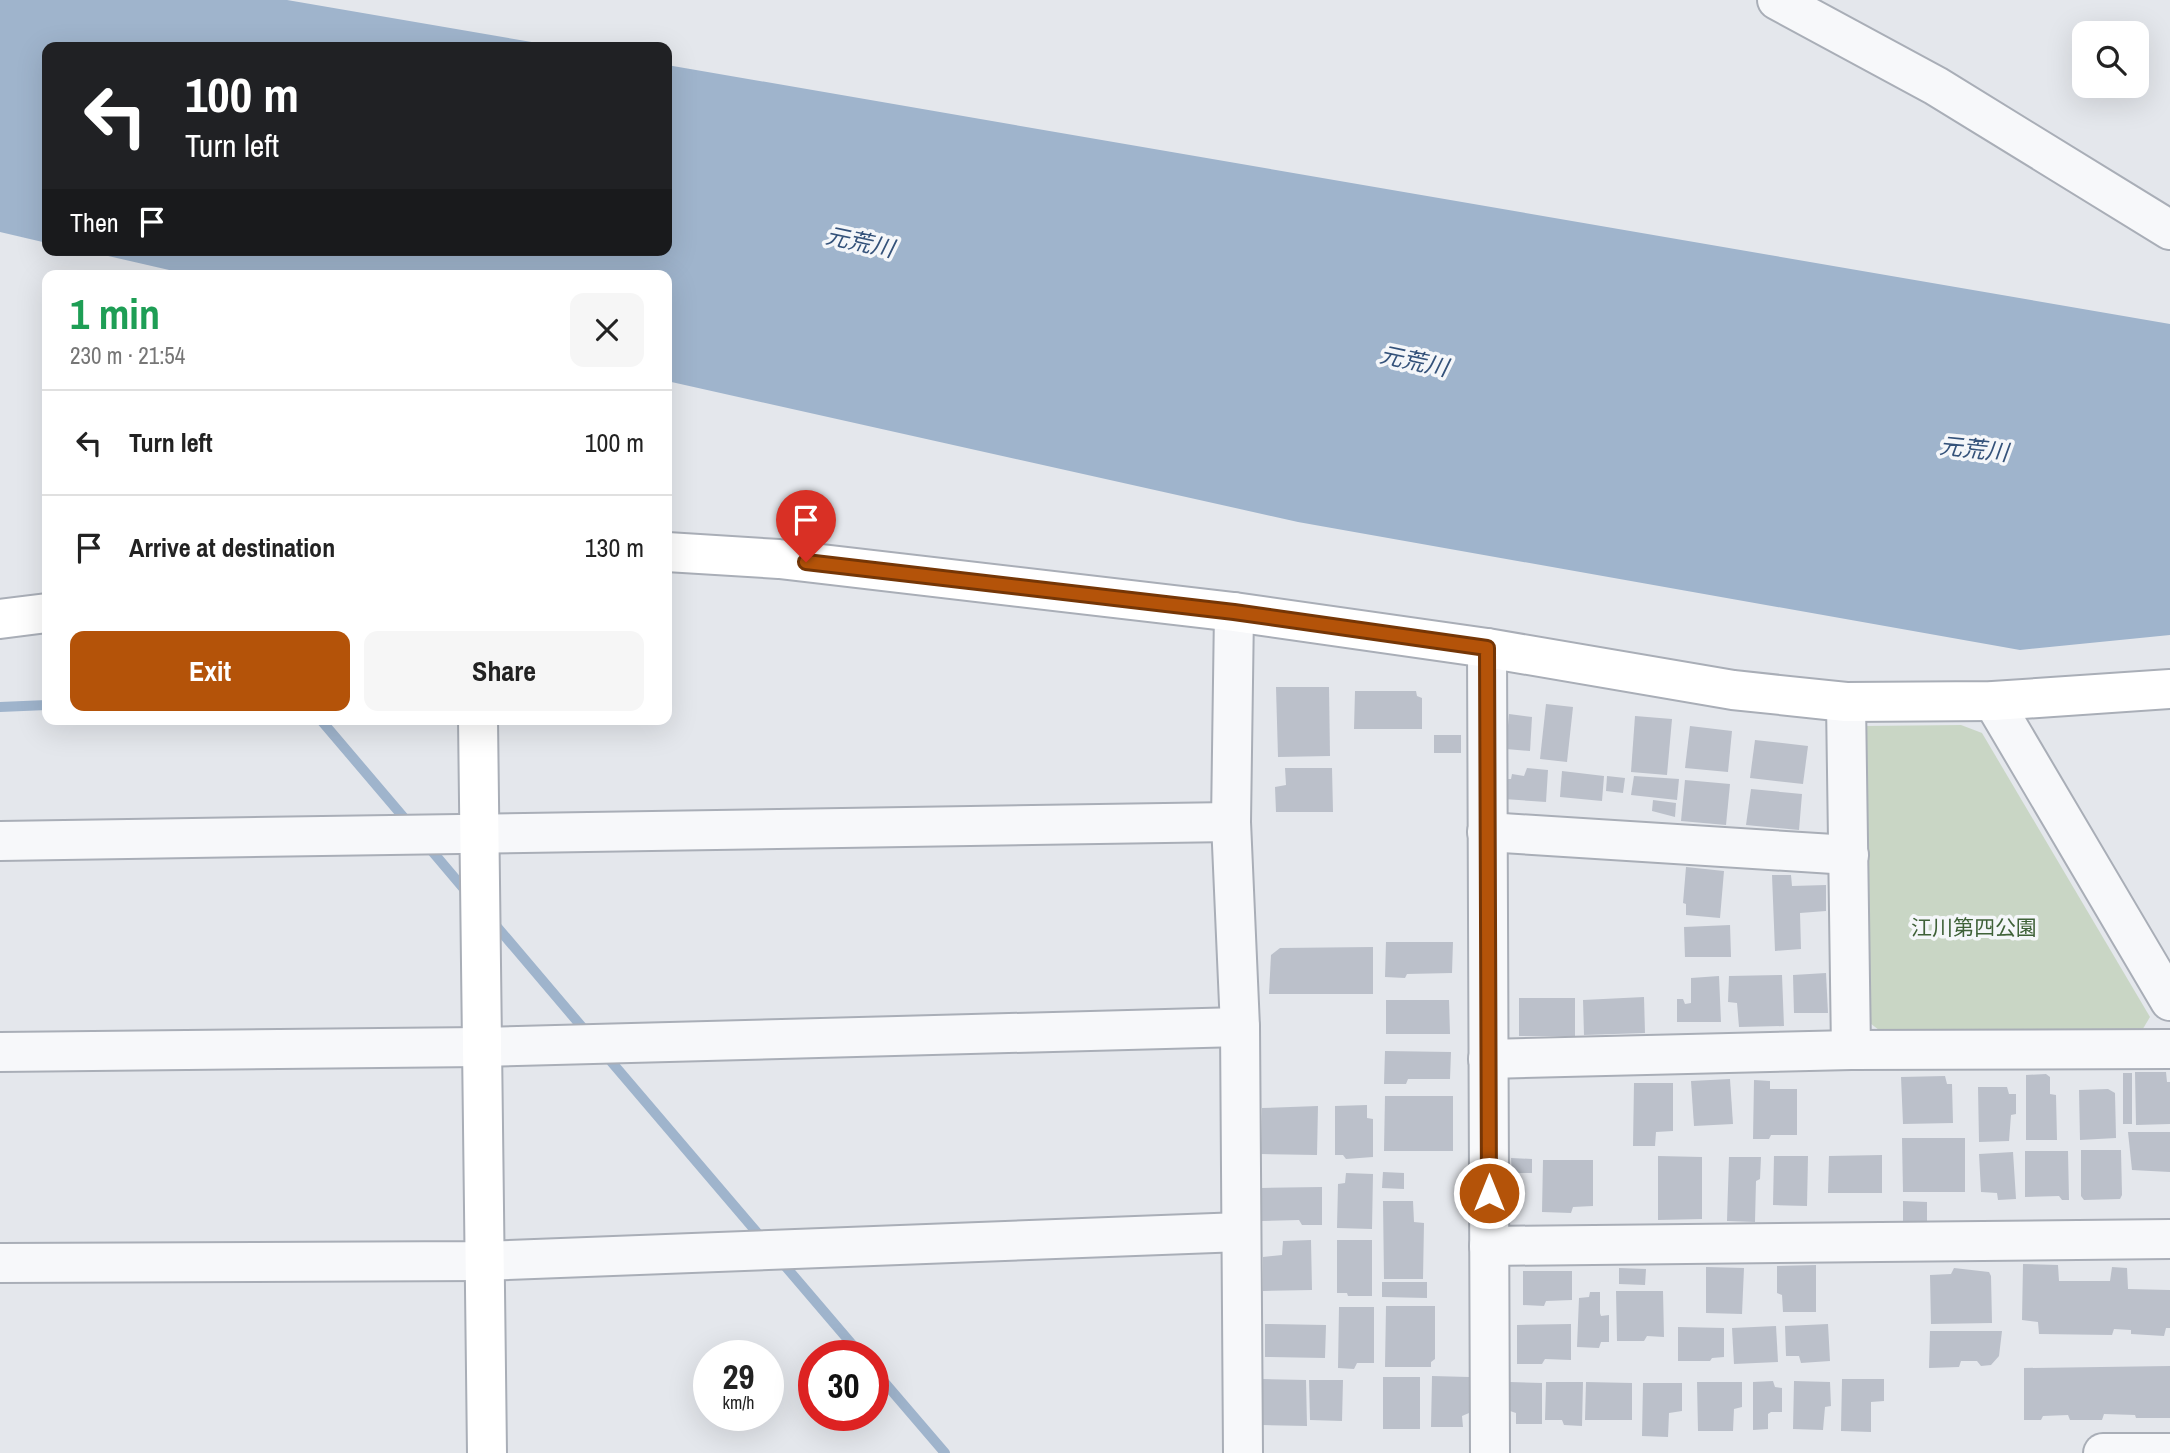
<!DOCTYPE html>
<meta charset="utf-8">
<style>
:root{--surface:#fff;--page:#f6f6f6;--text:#222;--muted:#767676;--line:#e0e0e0;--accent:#b45309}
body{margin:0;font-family:"Archivo Narrow","Noto Sans JP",sans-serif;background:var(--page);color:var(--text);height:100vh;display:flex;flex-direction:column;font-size:26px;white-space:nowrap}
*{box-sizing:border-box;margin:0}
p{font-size:23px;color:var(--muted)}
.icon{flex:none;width:38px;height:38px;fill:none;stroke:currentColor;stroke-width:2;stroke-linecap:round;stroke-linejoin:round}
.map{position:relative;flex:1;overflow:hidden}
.panel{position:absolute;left:42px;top:270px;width:630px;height:455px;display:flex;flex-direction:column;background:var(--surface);border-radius:14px;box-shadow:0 7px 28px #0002}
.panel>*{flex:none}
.hud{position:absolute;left:42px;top:42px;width:630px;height:214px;border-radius:14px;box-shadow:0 7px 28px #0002;background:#202124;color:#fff;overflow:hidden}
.buttons{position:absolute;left:2072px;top:21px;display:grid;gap:14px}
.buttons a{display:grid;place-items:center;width:77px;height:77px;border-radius:14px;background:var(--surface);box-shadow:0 7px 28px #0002;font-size:35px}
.speed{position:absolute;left:693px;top:1340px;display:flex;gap:14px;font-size:35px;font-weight:700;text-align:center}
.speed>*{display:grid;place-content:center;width:91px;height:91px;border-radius:50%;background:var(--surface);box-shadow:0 7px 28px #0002;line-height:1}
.speed small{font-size:18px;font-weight:400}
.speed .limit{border:10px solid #d22;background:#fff;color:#111}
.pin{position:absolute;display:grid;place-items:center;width:60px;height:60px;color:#fff;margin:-72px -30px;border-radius:50% 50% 50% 0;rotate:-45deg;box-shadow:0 0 7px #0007}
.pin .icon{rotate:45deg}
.me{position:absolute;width:77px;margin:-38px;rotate:0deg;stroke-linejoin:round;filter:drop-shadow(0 0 5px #0008)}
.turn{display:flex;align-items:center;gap:24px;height:147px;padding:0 28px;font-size:32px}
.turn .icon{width:91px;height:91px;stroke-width:2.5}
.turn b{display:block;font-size:49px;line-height:60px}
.then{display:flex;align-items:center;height:66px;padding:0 28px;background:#0003;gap:14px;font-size:26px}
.round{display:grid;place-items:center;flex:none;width:74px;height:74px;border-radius:14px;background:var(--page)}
.summary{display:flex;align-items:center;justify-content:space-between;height:119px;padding:0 28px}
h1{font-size:42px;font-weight:700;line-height:52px;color:#1e9e55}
.action{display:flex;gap:14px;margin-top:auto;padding:14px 28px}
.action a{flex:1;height:80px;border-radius:14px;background:var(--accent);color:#fff;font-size:28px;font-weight:700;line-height:80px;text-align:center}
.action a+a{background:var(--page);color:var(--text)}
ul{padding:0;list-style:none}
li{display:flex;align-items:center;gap:21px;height:105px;padding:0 28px;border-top:2px solid var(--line)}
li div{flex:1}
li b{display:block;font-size:26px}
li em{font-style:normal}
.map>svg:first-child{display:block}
</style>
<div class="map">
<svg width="2170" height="1453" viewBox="0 0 2170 1453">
<rect width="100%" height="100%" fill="#e4e7ec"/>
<polygon fill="#c9d6c5" points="1961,725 1982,733 2150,1017 2141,1032 1888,1037 1866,1020 1864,726"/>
<g fill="#9fb4cc">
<polygon points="0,0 287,0 561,47 47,47 47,243 0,232"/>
<polygon points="667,65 2170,324 2170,635 2020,650 1298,522 667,381 667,275 191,275 82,250 667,250"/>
</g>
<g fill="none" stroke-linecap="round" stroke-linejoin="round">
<g stroke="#9fb4cc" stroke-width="10">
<polyline points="0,707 47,705"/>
<polyline points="320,719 411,826"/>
<polyline points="426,844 470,896"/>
<polyline points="492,921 588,1034"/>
<polyline points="603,1052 765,1242"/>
<polyline points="780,1260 862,1356"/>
<polyline points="873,1369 945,1453"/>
</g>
</g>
<g fill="#bbc0ca">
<polygon points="1276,687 1329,687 1330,756 1278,757"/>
<polygon points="1355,691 1416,691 1417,696 1422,698 1422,729 1354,729"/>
<polygon points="1546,704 1573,707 1567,762 1540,759"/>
<polygon points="1509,714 1532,717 1530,751 1506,749"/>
<polygon points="1635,716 1672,719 1667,775 1631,772"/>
<polygon points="1690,726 1732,731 1728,772 1685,768"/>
<rect x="1434" y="735" width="27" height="18"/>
<polygon points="1755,740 1808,746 1803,784 1750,778"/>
<polygon points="1285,768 1332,768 1333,812 1276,812 1275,787 1286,785"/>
<polygon points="1527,768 1548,770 1546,802 1504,799 1505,779 1511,779 1512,774 1524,776"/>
<polygon points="1562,771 1604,776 1602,801 1560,797"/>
<polygon points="1607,776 1625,778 1623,793 1606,791"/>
<polygon points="1634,776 1679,779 1677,800 1631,795"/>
<polygon points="1685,780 1730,784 1726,825 1681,821"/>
<polygon points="1751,789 1802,794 1799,830 1746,825"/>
<polygon points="1653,800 1676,803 1675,817 1652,811"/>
<polygon points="1686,867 1724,871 1720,918 1686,915 1686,904 1683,903"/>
<polygon points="1772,875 1791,875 1792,886 1826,885 1826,911 1800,913 1801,949 1775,951"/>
<polygon points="1730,925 1731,957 1685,957 1684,927"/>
<polygon points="1386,942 1453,942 1452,973 1407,974 1405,978 1385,977"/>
<polygon points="1373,947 1373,994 1269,994 1271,955 1280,948"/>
<polygon points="1826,973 1828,1013 1794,1013 1793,975"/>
<polygon points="1782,975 1784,1026 1739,1027 1737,1003 1728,1002 1729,976"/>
<polygon points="1719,976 1721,1022 1677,1022 1677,999 1683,999 1685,1004 1691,1003 1691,978"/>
<polygon points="1644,997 1645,1033 1584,1035 1583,1000"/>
<rect x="1519" y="998" width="56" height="38"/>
<polygon points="1386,1000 1449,1000 1450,1034 1386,1034"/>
<polygon points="1385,1051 1451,1052 1450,1079 1408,1079 1406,1084 1384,1084"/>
<polygon points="2135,1072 2166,1072 2167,1082 2170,1082 2170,1124 2136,1125"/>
<rect x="2123" y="1073" width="9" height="51"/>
<polygon points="2046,1074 2050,1077 2050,1094 2056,1095 2057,1140 2026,1140 2026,1075"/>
<polygon points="1945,1076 1947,1084 1952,1084 1953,1123 1903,1124 1901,1077"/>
<polygon points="1730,1079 1733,1124 1694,1126 1691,1081"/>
<polygon points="1754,1080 1770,1081 1770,1089 1797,1089 1797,1135 1771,1135 1769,1139 1753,1139"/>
<polygon points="1634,1083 1673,1083 1673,1131 1656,1132 1655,1146 1633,1146"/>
<polygon points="1978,1087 2007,1087 2009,1094 2016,1094 2016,1114 2011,1115 2009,1141 1979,1142"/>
<polygon points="2108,1089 2115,1093 2116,1138 2080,1140 2079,1090"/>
<polygon points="1385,1096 1453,1096 1453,1151 1384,1151"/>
<polygon points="1367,1105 1367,1118 1373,1119 1373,1157 1346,1159 1343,1155 1335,1155 1335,1106"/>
<polygon points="1318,1106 1317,1155 1261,1154 1262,1108"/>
<polygon points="2128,1132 2170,1132 2170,1172 2132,1170"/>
<polygon points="1902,1138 1965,1138 1965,1192 1903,1192"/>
<polygon points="2081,1150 2121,1150 2122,1195 2120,1199 2084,1200 2081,1196"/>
<polygon points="2025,1151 2068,1151 2069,1200 2062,1200 2059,1196 2025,1197"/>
<polygon points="2013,1152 2016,1199 1998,1200 1997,1193 1981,1192 1979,1154"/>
<polygon points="1882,1155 1882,1193 1828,1193 1829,1156"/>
<polygon points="1658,1156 1702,1157 1702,1219 1658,1220"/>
<polygon points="1774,1156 1808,1156 1807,1206 1773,1205"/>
<polygon points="1729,1157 1761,1157 1760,1179 1756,1181 1755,1222 1727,1221"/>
<polygon points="1511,1158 1532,1159 1532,1173 1512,1173"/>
<polygon points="1543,1160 1593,1160 1593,1206 1573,1207 1571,1213 1542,1212"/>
<polygon points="1383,1172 1404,1173 1404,1189 1382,1188"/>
<polygon points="1346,1173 1373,1174 1372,1229 1337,1228 1338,1184 1345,1183"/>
<polygon points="1322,1187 1322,1225 1302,1225 1299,1220 1262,1221 1262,1188"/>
<polygon points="1383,1201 1413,1201 1414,1222 1424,1223 1423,1279 1384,1279"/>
<polygon points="1903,1201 1927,1202 1927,1221 1903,1221"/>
<polygon points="1311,1240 1312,1290 1263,1291 1263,1257 1282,1255 1283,1241"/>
<polygon points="1337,1240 1372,1240 1372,1296 1348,1296 1347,1293 1337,1293"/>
<polygon points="2023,1264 2058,1265 2059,1281 2110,1281 2112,1267 2127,1268 2128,1289 2170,1290 2170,1328 2166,1328 2164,1336 2131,1334 2131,1330 2114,1329 2112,1335 2039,1334 2038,1322 2022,1320"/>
<polygon points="1816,1265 1816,1312 1783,1312 1782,1295 1777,1293 1777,1266"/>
<polygon points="1706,1267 1744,1268 1742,1314 1706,1313"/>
<polygon points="1619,1268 1646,1269 1645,1285 1619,1284"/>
<polygon points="1954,1268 1989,1272 1991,1276 1992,1323 1931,1324 1930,1275 1951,1274"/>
<polygon points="1523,1271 1572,1271 1572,1300 1546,1301 1544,1306 1523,1305"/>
<polygon points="1382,1282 1427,1282 1427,1298 1382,1297"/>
<polygon points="1616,1291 1663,1291 1664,1337 1647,1336 1644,1341 1617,1341"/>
<polygon points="1590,1292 1600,1292 1600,1313 1601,1316 1609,1315 1609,1342 1601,1342 1599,1348 1577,1347 1579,1298 1589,1297"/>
<polygon points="1386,1306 1435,1306 1435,1359 1431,1362 1431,1367 1385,1367"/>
<polygon points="1339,1307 1374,1307 1374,1363 1357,1363 1354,1369 1338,1368"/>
<polygon points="1265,1324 1326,1325 1325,1358 1265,1357"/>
<polygon points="1571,1324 1571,1360 1545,1359 1542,1364 1517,1364 1517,1325"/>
<polygon points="1828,1324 1830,1361 1801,1363 1799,1356 1786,1356 1785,1326"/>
<polygon points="1776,1326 1778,1362 1734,1364 1732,1328"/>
<polygon points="1678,1327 1724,1328 1724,1357 1712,1358 1710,1361 1678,1361"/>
<polygon points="1930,1331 2002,1331 1999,1356 1991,1365 1981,1366 1977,1361 1961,1361 1959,1367 1929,1368"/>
<polygon points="2170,1366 2170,1418 2136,1418 2135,1415 2104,1414 2102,1420 2070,1420 2068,1415 2043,1416 2041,1420 2024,1420 2024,1368"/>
<polygon points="1432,1376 1469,1377 1469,1413 1462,1416 1463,1427 1431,1427"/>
<rect x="1383" y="1377" width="37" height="52"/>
<polygon points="1263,1379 1306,1380 1307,1426 1263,1425"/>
<polygon points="1842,1379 1884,1379 1884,1401 1871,1402 1871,1432 1841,1431"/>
<polygon points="1309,1380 1343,1380 1342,1421 1310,1420"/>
<polygon points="1773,1381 1775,1387 1782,1388 1782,1412 1771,1412 1768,1414 1768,1429 1753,1430 1753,1382"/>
<polygon points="1794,1381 1830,1382 1831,1406 1825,1407 1823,1430 1793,1429"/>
<polygon points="1510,1382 1542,1383 1542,1424 1516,1424 1516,1413 1510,1411"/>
<polygon points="1546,1382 1583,1382 1582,1426 1564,1425 1562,1420 1545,1420"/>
<polygon points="1586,1382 1632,1383 1632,1420 1585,1420"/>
<polygon points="1697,1382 1742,1382 1742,1407 1734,1409 1733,1431 1698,1431"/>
<polygon points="1643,1383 1682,1383 1682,1411 1669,1413 1668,1437 1642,1436"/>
</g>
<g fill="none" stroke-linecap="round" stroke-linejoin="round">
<g stroke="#a9aeb7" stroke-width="42">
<g id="street">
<polyline points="1777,0 1936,86 2170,230"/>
<polyline points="1234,612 1231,822 1240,1027 1243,1453"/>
<polyline points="1487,648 1490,1453"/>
<polyline points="1993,701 2170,1001"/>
<polyline points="1846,702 1851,1050"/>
<polyline points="1487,832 1849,855"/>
<polyline points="0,841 1231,822"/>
<polyline points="0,1052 481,1047 1240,1027"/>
<polyline points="1488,1059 1851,1050 2170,1049"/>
<polyline points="1489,1246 2170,1239"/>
<polyline points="0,1263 483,1261 1241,1232"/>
<polyline points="2103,1453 2170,1453"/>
</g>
</g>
<g stroke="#a9aeb7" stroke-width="42">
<g id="secondary">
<polyline points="667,552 779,559 1234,612 1487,648 1733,690 1846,702 1993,701 2170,689"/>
<polyline points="0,619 47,613"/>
<polyline points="478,719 487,1453"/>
</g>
</g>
<use href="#street" stroke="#f7f8fa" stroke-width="38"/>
<use href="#secondary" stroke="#fff" stroke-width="38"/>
</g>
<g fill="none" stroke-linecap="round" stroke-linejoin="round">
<g stroke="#753606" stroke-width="18">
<polyline id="route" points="806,562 1234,612 1487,648 1489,1193"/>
</g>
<use href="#route" stroke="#b45309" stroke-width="12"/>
</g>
<g text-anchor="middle" stroke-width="7" stroke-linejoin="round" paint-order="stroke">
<g font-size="21" fill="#3f6138" stroke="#f4f6f9">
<text x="1974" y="935">江川第四公園</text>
</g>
<g font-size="23" font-style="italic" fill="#34527a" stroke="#f4f6f9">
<text transform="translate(860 242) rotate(12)" y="8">元荒川</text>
<text transform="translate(1414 361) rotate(12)" y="8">元荒川</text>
<text transform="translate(1974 449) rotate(6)" y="8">元荒川</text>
</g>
</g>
</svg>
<div class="buttons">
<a><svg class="icon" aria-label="search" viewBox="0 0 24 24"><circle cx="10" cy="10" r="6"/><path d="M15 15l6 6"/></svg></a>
</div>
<div class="speed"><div>29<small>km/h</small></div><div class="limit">30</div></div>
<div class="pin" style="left:806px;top:562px;background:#d93025"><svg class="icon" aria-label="arrive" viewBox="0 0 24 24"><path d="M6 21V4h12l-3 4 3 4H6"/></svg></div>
<svg class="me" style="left:1489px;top:1193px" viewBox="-20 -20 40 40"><circle r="17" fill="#b45309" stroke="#fff" stroke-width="3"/><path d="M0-11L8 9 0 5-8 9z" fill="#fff"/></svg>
<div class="hud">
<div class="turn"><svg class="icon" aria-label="left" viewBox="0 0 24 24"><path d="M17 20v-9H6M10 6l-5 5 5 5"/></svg><div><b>100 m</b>Turn left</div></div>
<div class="then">Then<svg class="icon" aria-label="arrive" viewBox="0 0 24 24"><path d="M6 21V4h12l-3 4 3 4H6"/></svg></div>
</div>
<section class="panel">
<div class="summary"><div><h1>1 min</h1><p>230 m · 21:54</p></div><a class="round"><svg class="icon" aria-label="close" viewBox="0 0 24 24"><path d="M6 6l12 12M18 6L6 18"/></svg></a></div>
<ul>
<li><svg class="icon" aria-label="left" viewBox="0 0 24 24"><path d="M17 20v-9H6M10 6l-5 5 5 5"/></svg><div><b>Turn left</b></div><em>100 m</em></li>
<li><svg class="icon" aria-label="arrive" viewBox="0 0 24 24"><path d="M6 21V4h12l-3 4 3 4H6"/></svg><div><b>Arrive at destination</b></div><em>130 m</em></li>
</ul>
<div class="action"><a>Exit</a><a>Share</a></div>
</section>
</div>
